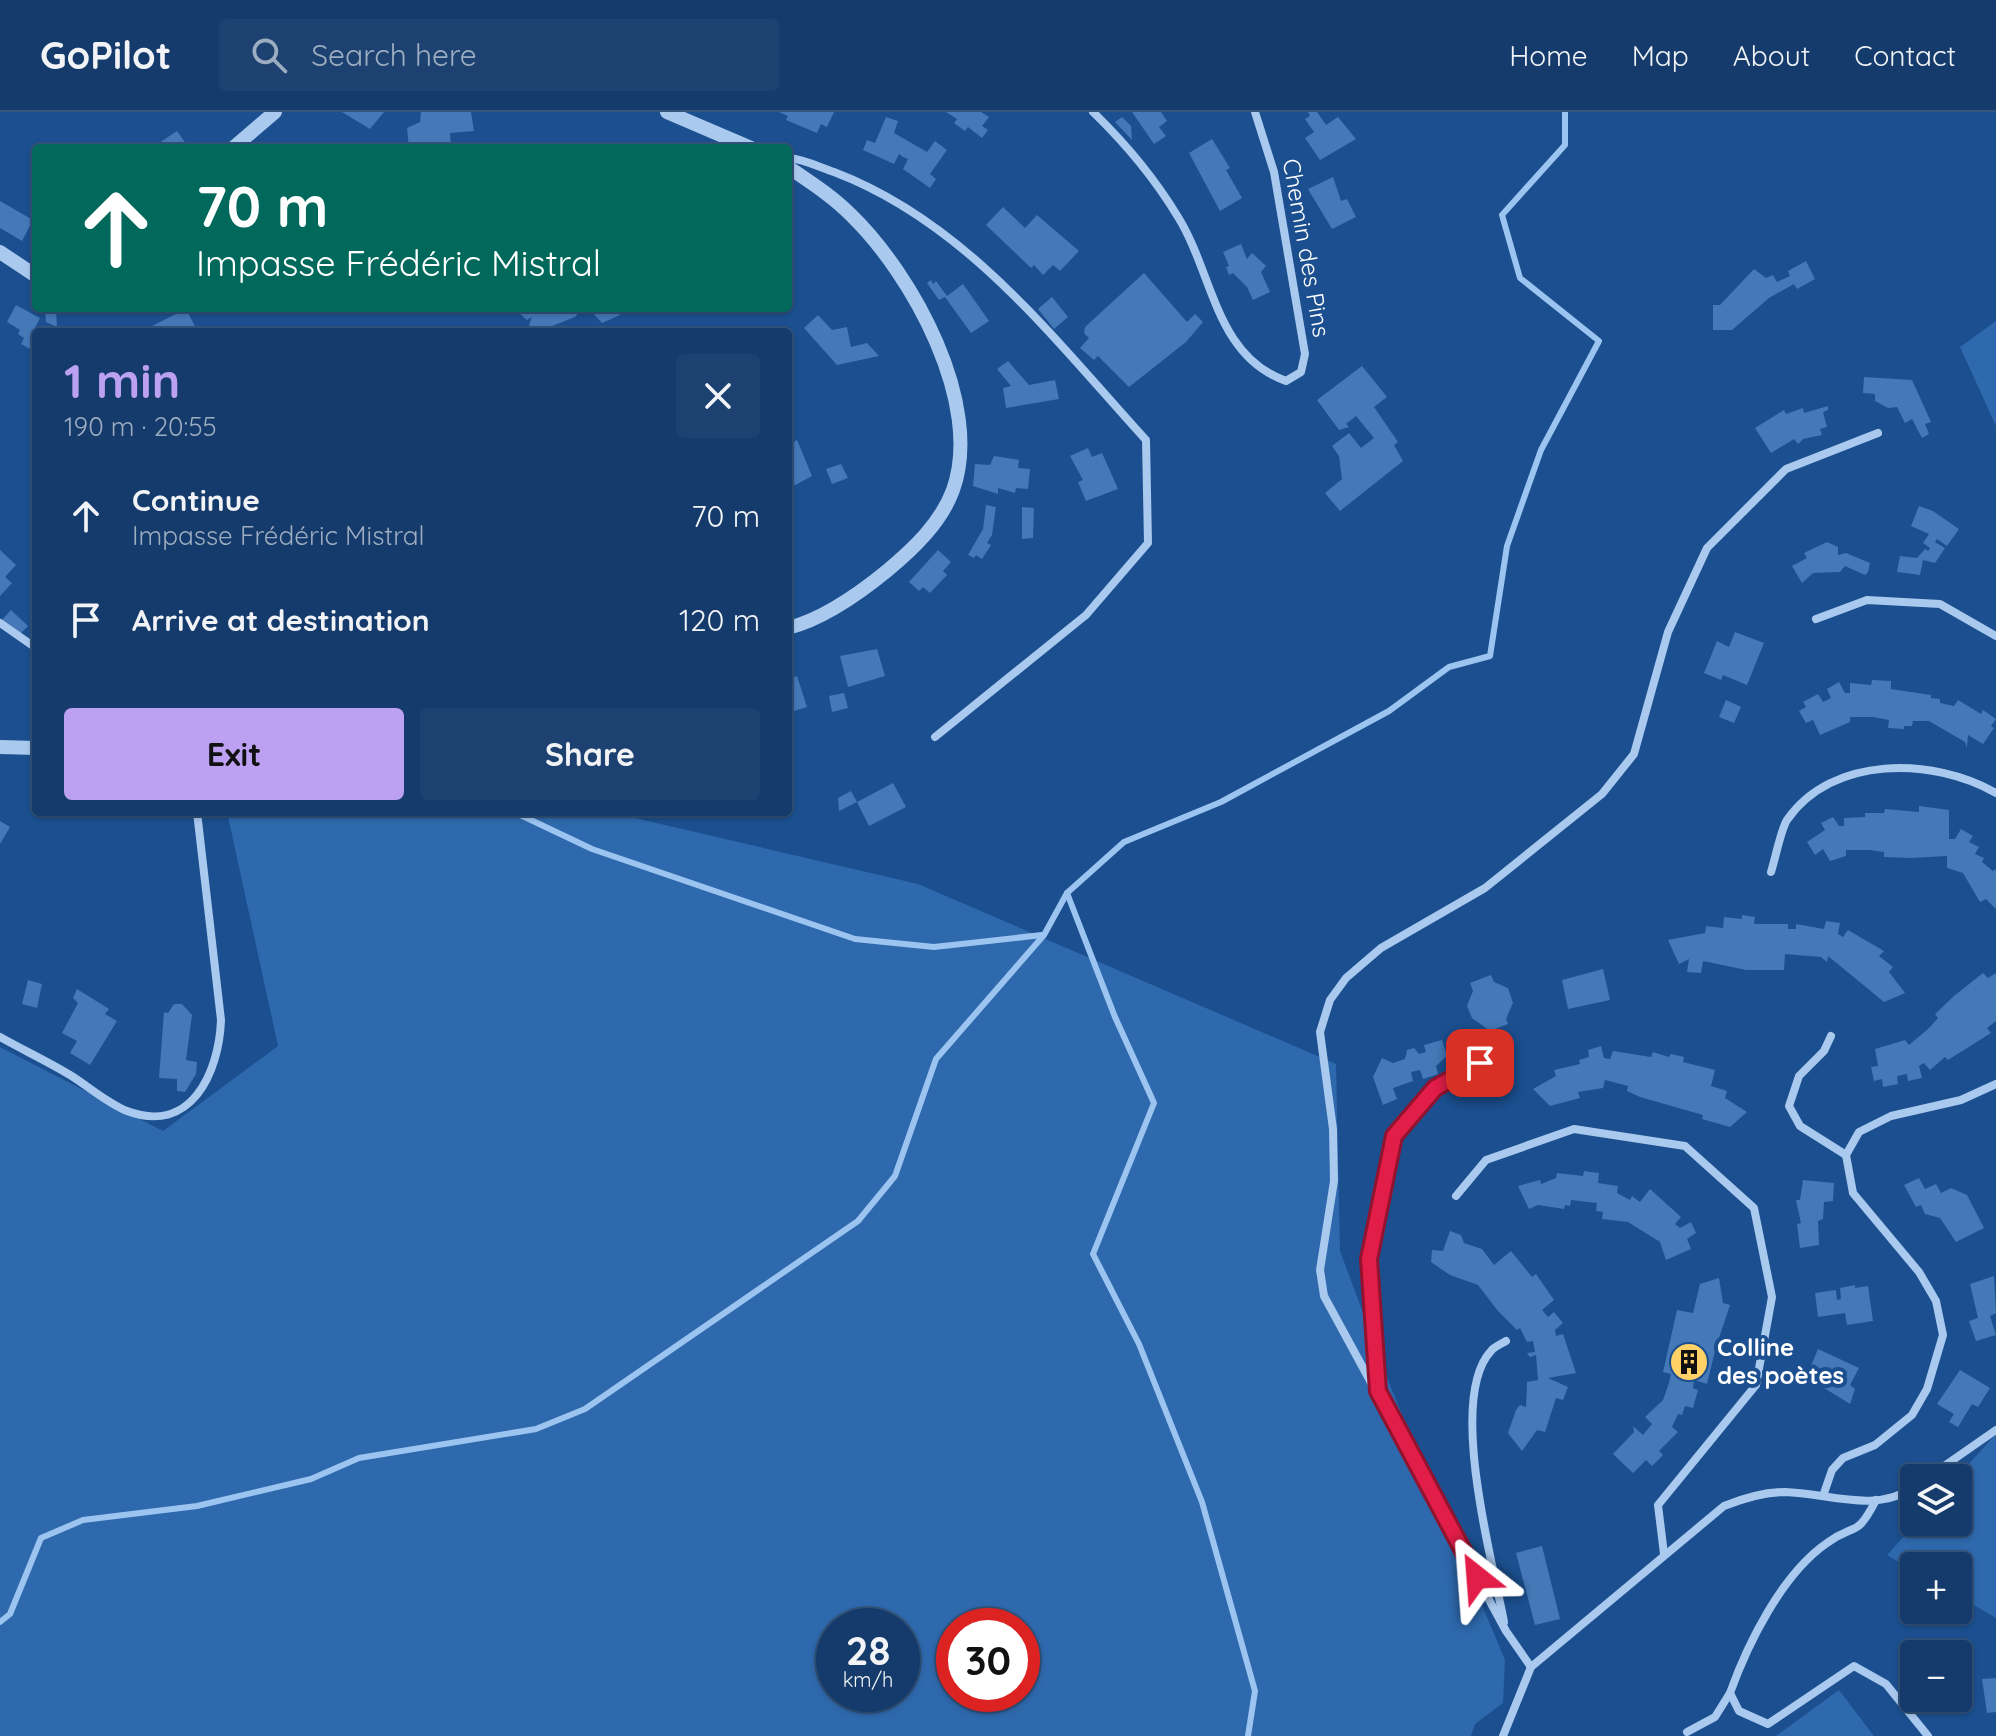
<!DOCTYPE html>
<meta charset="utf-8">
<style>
:root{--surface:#143b6b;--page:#1d4271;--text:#f1f3f6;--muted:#9dadc1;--line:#33557e;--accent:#bca0f2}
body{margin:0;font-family:Quicksand,sans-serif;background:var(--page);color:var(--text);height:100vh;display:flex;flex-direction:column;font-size:30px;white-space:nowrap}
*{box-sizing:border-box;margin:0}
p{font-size:26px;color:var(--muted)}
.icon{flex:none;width:44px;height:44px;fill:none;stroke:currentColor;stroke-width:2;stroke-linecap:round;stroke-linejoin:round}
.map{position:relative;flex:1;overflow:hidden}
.drawer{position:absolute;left:32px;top:216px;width:760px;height:488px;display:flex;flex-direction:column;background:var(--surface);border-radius:8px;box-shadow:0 2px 6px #0004,0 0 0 2px var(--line)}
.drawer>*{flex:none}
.hud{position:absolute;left:32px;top:32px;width:760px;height:168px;border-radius:8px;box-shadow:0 2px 6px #0004,0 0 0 2px var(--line);background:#00695c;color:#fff;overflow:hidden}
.controls{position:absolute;left:1900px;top:1352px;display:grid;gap:16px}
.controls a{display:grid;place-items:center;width:72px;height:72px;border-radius:8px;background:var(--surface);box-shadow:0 2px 6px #0004,0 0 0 2px var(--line);font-size:40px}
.speed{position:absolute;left:816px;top:1496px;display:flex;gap:16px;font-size:40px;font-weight:700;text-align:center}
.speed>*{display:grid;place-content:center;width:104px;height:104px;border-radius:50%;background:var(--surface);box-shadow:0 2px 6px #0004,0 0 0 2px var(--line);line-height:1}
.speed small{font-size:20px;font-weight:400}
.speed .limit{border:12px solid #d22;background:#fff;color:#111}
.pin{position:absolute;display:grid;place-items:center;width:68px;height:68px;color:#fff;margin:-34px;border-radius:16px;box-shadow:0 4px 12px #0006}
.me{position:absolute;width:88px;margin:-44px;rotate:332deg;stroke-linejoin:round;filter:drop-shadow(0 0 6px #0008)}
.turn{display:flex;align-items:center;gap:28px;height:168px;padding:0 32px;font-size:36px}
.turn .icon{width:104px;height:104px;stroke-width:2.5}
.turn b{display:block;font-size:56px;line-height:68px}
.round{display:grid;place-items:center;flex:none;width:84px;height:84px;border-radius:8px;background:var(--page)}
.head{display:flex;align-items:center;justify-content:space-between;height:136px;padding:0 32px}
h1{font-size:48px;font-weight:700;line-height:60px;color:var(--accent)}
.cta{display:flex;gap:16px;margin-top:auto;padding:16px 32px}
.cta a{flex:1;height:92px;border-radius:8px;background:var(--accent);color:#111;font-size:32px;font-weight:700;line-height:92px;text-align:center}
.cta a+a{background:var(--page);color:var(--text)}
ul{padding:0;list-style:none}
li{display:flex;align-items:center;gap:24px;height:104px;padding:0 32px}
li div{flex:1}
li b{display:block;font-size:30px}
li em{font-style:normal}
header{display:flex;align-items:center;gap:48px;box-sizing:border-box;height:112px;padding:0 40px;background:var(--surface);border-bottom:2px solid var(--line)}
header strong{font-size:38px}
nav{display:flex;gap:44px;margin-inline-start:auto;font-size:28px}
.search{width:560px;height:72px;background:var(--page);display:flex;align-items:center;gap:20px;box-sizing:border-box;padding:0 28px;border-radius:8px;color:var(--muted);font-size:30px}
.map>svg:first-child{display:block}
</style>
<header>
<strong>GoPilot</strong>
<div class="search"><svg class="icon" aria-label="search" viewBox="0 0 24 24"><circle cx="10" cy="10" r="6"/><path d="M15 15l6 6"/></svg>Search here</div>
<nav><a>Home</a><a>Map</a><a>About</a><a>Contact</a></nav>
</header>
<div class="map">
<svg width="1996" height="1624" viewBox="0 0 1996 1624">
<rect width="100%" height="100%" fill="#1b4f8f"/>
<g fill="#2e69ad" fill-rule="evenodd">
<polygon points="1996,209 1996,314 1960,235"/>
<path d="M 227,700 L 609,700 L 918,772 L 1336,952 L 1340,1139 L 1393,1281 L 1505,1548 L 1503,1591 L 1475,1612 L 1471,1624 L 0,1624 L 0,935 L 163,1019 L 278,934 ZM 834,1514 L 902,1514 L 902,1582 L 834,1582 ZM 954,1514 L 1022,1514 L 1022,1582 L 954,1582 Z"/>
<polygon points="1996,1322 1996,1506 1958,1484 1958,1454 1914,1454 1914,1459 1887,1443 1917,1410 1958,1410 1956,1366"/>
<polygon points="1839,1578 1874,1624 1776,1624"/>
</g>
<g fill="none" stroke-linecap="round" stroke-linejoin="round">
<g stroke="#9cc4f0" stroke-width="6">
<polyline points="514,700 592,737 855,827 934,835 1042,823"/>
<polyline points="1067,781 1115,905 1154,991 1093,1142 1139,1232 1202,1390 1255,1579 1248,1624"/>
<polyline points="0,1510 10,1502 41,1426 83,1408 197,1394 311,1367 359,1346 536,1317 585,1297 858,1109 895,1064 936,947 1044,823 1067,781 1124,730 1221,690 1389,599 1449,555 1490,544 1507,434 1541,338 1599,229 1520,166 1502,103 1565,33 1565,0"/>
</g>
</g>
<g fill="#4478b7">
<polygon points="342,0 384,0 370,17"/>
<polygon points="421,0 471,0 474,19 450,21 451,33 409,36 407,16 420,10"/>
<polygon points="779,0 834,0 827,15 821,12 817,21 786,8 788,4"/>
<polygon points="946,0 981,0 989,5 982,14 988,18 982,26 968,15 965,19 954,11 957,7"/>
<polygon points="1132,0 1161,0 1167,9 1159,15 1166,24 1154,32"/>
<polygon points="1308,0 1317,0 1326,13 1338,5 1356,27 1320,48 1305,26 1314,20 1305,7 1310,4"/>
<polygon points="886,5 898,9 894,21 927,40 935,29 947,38 930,62 936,67 930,76 903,57 908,47 903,45 899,42 894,52 863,38 867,28 875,31"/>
<polygon points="1122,5 1131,14 1132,28 1115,10"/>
<polygon points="177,19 189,36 152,36 162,29"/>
<polygon points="1212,27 1230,56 1226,58 1242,86 1220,99 1189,41"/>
<polygon points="1333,65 1341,89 1347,87 1356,105 1332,117 1308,77"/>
<polygon points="0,89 33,108 22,129 0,116"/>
<polygon points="1003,95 1025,116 1037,103 1079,139 1060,159 1053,153 1043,163 1034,153 1031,156 986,113"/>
<polygon points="1241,132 1247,147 1252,141 1266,154 1261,160 1270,180 1253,188 1247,175 1233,161 1229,163 1226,155 1229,154 1223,140"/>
<polygon points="1806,149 1815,167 1797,177 1794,172 1769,186 1732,218 1713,218 1713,193 1720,193 1754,157 1766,166 1773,163 1777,170 1790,164 1788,159"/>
<polygon points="1144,161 1187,210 1195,202 1203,210 1186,230 1129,275 1098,244 1094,248 1080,236 1089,226 1084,221 1085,215"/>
<polygon points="931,168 933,172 936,169 947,184 963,172 989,209 971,221 945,185 939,188 927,171"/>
<polygon points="1052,185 1068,205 1054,217 1038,197"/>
<polygon points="16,193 40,206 34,218 36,240 21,232 24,226 18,222 20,218 7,210"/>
<polygon points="513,196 580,196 582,197 575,205 537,220 529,213 532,205 527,208"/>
<polygon points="600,196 613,196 620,203 602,211 592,200"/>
<polygon points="186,197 198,220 140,220"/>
<polygon points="56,198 57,215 46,210 45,199"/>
<polygon points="818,203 832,218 847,215 851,235 867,231 879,244 837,253 804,216"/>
<polygon points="1008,249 1029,273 1055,268 1059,287 1006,296 1003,276 1011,274 997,257"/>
<polygon points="1362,254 1387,285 1374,295 1398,330 1394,333 1403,349 1340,399 1325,381 1342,367 1339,344 1332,334 1349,321 1361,336 1374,326 1356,304 1346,312 1349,315 1339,318 1317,288"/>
<polygon points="1864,265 1912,268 1931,310 1925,312 1929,322 1922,326 1912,307 1905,311 1897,295 1888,296 1875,289 1875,282 1863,281"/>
<polygon points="1828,294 1828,298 1823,300 1827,315 1820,317 1822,323 1803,327 1798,332 1794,327 1771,341 1755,316 1784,298 1786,302 1803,296 1804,301"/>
<polygon points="797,328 812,364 788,377 788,333"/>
<polygon points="1088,336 1092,345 1102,341 1118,377 1086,389 1078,370 1083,368 1070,344"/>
<polygon points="994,344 1019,348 1018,356 1030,357 1028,377 1016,376 1015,381 998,376 998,382 973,374 975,352 990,353"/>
<polygon points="841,352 848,366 832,372 826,357"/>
<polygon points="986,393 996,395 992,423 987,431 991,433 982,447 976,443 974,446 968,443 983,417"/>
<polygon points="1919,394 1933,399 1959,417 1947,434 1937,427 1935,430 1945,436 1935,451 1923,448 1920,463 1897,460 1900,444 1917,446 1925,437 1928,439 1930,436 1923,431 1929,422 1911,414"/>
<polygon points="1022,395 1034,396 1033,426 1022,427"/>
<polygon points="1827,430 1838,435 1838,443 1846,441 1870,451 1868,460 1865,463 1845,454 1840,460 1813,461 1802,471 1792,454 1807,446 1804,441"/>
<polygon points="0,438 16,453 5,465 12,471 0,484"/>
<polygon points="938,438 951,450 943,459 947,463 930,481 923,475 919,479 909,470"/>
<polygon points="11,498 28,514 20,522 2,508"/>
<polygon points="1735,520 1764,531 1747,573 1723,563 1721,568 1704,561 1717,529 1729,535"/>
<polygon points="877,537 885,564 848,575 840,544"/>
<polygon points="797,564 807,595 788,601 788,567"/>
<polygon points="1872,568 1891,569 1891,577 1931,583 1931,586 1940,587 1940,591 1954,594 1958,588 1981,602 1983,598 1996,607 1991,614 1994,616 1983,632 1968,623 1967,636 1965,630 1929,609 1913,609 1912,614 1904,614 1904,617 1888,616 1889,608 1873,605 1850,605 1850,610 1820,623 1813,608 1806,611 1799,599 1806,595 1803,590 1818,582 1823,590 1831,586 1827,577 1839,570 1845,581 1850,581 1850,571 1871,573"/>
<polygon points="844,581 848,596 832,600 829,584"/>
<polygon points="1726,588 1741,595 1734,611 1719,605"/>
<polygon points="893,671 906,695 869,714 857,690"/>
<polygon points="851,679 857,690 839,699 838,686"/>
<polygon points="1919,694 1949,698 1949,727 1955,727 1961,717 1973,724 1969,730 1979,735 1975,742 1984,746 1982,750 1993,759 1996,757 1996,797 1986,787 1980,790 1963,761 1947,756 1947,744 1911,746 1884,745 1884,740 1870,738 1846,738 1846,744 1830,749 1823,737 1815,743 1807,730 1825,718 1821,711 1833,705 1839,714 1844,714 1844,706 1865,705 1865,701 1884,701 1885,697 1919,700"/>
<polygon points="0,709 10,715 0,732"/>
<polygon points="1742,803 1755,805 1754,812 1788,812 1788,817 1796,817 1796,812 1824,817 1826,809 1840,811 1838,822 1843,825 1848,818 1884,839 1879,844 1893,855 1889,860 1905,881 1884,890 1828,844 1827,850 1821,845 1785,842 1784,858 1746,858 1703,849 1701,861 1687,860 1689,847 1679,852 1668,828 1705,821 1706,814 1723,816 1724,805 1742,807"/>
<polygon points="1603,857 1610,888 1568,897 1562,868"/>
<polygon points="1983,861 1988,866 1996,861 1996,909 1987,916 1991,921 1948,948 1945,945 1930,958 1924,951 1919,954 1922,966 1908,969 1907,962 1897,964 1898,972 1883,975 1882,967 1874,969 1871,955 1878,954 1875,937 1905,928 1909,933 1928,917 1938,906 1935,902 1954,884"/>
<polygon points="1491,863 1494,870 1508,876 1513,891 1506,907 1508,912 1490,919 1472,906 1467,894 1473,879 1470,871"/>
<polygon points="28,868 42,872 37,896 22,892"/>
<polygon points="77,877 109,897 105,902 117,909 90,953 70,941 77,929 62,921 78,891 73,886"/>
<polygon points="174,892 182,892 192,903 186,948 197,950 196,962 185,980 177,979 177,967 159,966 164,900 168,901"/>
<polygon points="1442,928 1447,944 1436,954 1438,962 1423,967 1420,958 1411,960 1413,969 1393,976 1397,987 1383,993 1373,965 1382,946 1393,951 1405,947 1407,938 1414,936 1419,942 1426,940 1424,933"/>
<polygon points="1601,934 1604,946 1610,947 1613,939 1651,945 1653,940 1669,945 1671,942 1684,945 1683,950 1715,958 1711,974 1727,979 1725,986 1747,1000 1730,1015 1702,1007 1703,1003 1640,985 1627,979 1628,974 1605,968 1603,976 1578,980 1580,986 1550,994 1533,977 1556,964 1554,958 1580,952 1579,948 1589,945 1588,938"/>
<polygon points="1584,1059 1599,1061 1598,1071 1618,1074 1617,1081 1630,1088 1632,1084 1640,1090 1650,1077 1681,1105 1675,1112 1680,1116 1691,1110 1696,1121 1687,1127 1691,1137 1666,1148 1660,1130 1628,1110 1602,1107 1603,1100 1596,1099 1597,1091 1571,1088 1570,1094 1565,1093 1564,1097 1538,1093 1529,1097 1518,1074 1540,1068 1541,1072 1556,1066 1557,1061 1583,1064"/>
<polygon points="1919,1066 1925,1077 1936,1072 1941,1081 1951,1076 1967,1083 1984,1116 1956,1130 1940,1106 1925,1102 1921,1093 1916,1095 1904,1073"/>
<polygon points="1803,1068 1834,1071 1833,1089 1824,1090 1823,1107 1818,1109 1819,1133 1800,1136 1797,1112 1801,1111 1796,1088 1800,1088"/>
<polygon points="1450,1119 1461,1123 1464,1131 1482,1137 1494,1153 1511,1139 1532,1165 1536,1162 1554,1188 1542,1198 1548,1205 1554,1200 1563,1211 1555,1218 1556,1224 1563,1222 1576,1261 1548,1266 1568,1275 1563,1288 1556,1286 1545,1320 1537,1318 1522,1339 1508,1321 1516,1298 1520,1293 1526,1295 1527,1270 1538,1268 1536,1243 1530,1245 1527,1241 1535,1240 1533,1229 1527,1230 1520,1216 1517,1218 1498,1199 1478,1173 1450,1163 1431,1150 1432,1138 1443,1139"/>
<polygon points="1994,1164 1996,1201 1990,1204 1996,1223 1976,1229 1969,1209 1978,1206 1970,1172"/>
<polygon points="1719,1166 1723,1191 1730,1193 1719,1226 1722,1227 1719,1240 1715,1239 1707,1272 1694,1268 1693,1276 1698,1278 1693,1296 1685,1294 1682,1303 1678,1302 1672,1315 1678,1320 1659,1339 1663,1343 1652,1354 1646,1348 1633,1361 1613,1342 1634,1320 1633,1314 1643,1323 1652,1312 1645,1305 1663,1288 1669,1271 1671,1262 1663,1260 1677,1198 1693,1201 1700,1172"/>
<polygon points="1855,1173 1855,1176 1868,1174 1873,1209 1847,1213 1845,1201 1818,1205 1815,1181 1836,1178 1837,1188 1841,1187 1840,1176"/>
<polygon points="1818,1237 1859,1256 1850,1273 1855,1277 1850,1292 1821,1274 1823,1269 1808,1261"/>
<polygon points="1960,1258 1990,1276 1978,1295 1972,1292 1958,1315 1949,1310 1954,1302 1937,1292"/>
<polygon points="1542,1434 1560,1507 1535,1513 1516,1441"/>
<polygon points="1996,1566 1996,1600 1987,1601 1982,1567"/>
</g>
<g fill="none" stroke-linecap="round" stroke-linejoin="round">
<g stroke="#a9c9ee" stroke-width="8">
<path d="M 1093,0 C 1125,31 1155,67 1178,105 C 1213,161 1215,244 1286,269 L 1301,260 L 1305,242 L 1274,60 L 1255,0"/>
<path d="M 788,46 C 804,47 819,55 834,60 C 966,110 1054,227 1146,328 L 1148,431 L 1086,503 L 935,625"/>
<polyline points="1816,507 1867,488 1940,492 1996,524"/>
<polyline points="0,511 36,536"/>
<path d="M 1771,760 C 1775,748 1781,717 1787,708 C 1832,643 1933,645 1996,681"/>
<polyline points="1831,924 1824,939 1799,964 1789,994 1800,1014 1846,1043"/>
<path d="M 0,925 C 23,938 47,949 70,963 C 88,974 107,991 127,999 C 191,1023 219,961 221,908 L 197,700"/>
<polyline points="1456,1084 1486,1048 1574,1017 1685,1034 1754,1096 1772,1185 1756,1273 1658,1393 1664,1442"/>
<polyline points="1378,1278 1369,1147 1394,1024 1435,976 1503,939"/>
<polyline points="1927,1366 1996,1318"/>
<polyline points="1823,1384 1832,1358 1843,1346 1875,1333 1912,1303 1927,1277 1943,1223 1936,1189 1919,1160 1853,1081 1846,1043 1859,1020 1891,1004 1961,988 1996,972"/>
<path d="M 1876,1388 C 1856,1427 1856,1410 1827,1431 C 1782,1462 1748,1531 1730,1581 L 1739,1599 L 1768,1612 L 1854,1554 L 1886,1572 L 1928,1624"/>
<path d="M 1504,1510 C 1493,1451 1447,1286 1491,1239 C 1494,1235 1501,1232 1506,1229"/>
<polyline points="1531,1555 1506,1519 1324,1184 1320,1158 1334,1069 1333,1017 1320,920 1330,888 1346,866 1381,836 1485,776 1602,682 1634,642 1668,520 1707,436 1786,357 1878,321"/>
<polyline points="1687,1620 1715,1605 1730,1581"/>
<path d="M 1503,1624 L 1531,1555 L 1724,1394 C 1744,1386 1763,1380 1785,1380 C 1828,1381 1875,1402 1914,1375"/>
</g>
<g stroke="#a9c9ee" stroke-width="14">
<polyline points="667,0 751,36"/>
<polyline points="233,36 275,0"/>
<path d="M 788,55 C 810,70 832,84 851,103 C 912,162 984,292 953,378 C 941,411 913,437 888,458 C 860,481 824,507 788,516"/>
<polyline points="0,140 36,164"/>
<polyline points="0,635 36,636"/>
</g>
</g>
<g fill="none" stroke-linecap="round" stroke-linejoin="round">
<g stroke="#92132f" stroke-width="20">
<polyline id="route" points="1477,1465 1378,1279 1369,1147 1394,1024 1435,976 1480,951"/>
</g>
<use href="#route" stroke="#e11d48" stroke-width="14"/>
</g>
<defs>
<g id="building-disc" transform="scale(2)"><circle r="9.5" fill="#ffd166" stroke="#1b4f8f"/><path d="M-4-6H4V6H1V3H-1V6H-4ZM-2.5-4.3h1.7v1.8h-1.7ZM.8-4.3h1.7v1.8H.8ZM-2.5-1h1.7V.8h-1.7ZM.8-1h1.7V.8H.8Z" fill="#111"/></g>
</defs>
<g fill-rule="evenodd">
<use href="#building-disc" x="1689" y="1250"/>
</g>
<g text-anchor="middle" stroke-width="8" stroke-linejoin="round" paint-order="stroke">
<g font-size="24" fill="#fff" stroke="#1b4f8f">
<text transform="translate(1306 136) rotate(80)" y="8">Chemin des Pins</text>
</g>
<g font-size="24" font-weight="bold" fill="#fff" stroke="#1b4f8f" text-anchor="start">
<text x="1717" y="1244">Colline<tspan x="1717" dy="28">des poètes</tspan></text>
</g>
</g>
</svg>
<div class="controls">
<a><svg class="icon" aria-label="layers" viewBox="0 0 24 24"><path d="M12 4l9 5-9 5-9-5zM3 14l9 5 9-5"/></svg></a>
<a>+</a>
<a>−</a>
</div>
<div class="speed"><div>28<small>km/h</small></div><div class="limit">30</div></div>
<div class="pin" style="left:1480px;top:951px;background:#d93025"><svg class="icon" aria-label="arrive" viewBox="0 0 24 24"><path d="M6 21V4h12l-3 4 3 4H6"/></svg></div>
<svg class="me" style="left:1477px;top:1465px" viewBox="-20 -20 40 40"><path d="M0-17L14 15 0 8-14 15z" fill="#e11d48" stroke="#fff" stroke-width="4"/></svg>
<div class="hud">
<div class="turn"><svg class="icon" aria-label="ahead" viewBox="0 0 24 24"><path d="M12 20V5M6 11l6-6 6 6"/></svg><div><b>70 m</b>Impasse Frédéric Mistral</div></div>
</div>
<section class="drawer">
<div class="head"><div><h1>1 min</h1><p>190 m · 20:55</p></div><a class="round"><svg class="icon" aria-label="close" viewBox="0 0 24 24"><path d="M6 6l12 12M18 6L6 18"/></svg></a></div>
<ul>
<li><svg class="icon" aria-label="ahead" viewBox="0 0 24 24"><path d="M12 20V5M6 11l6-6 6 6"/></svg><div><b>Continue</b><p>Impasse Frédéric Mistral</p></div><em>70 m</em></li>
<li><svg class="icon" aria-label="arrive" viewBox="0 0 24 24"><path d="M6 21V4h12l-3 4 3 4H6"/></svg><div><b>Arrive at destination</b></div><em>120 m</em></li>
</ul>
<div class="cta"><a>Exit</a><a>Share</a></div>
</section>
</div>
